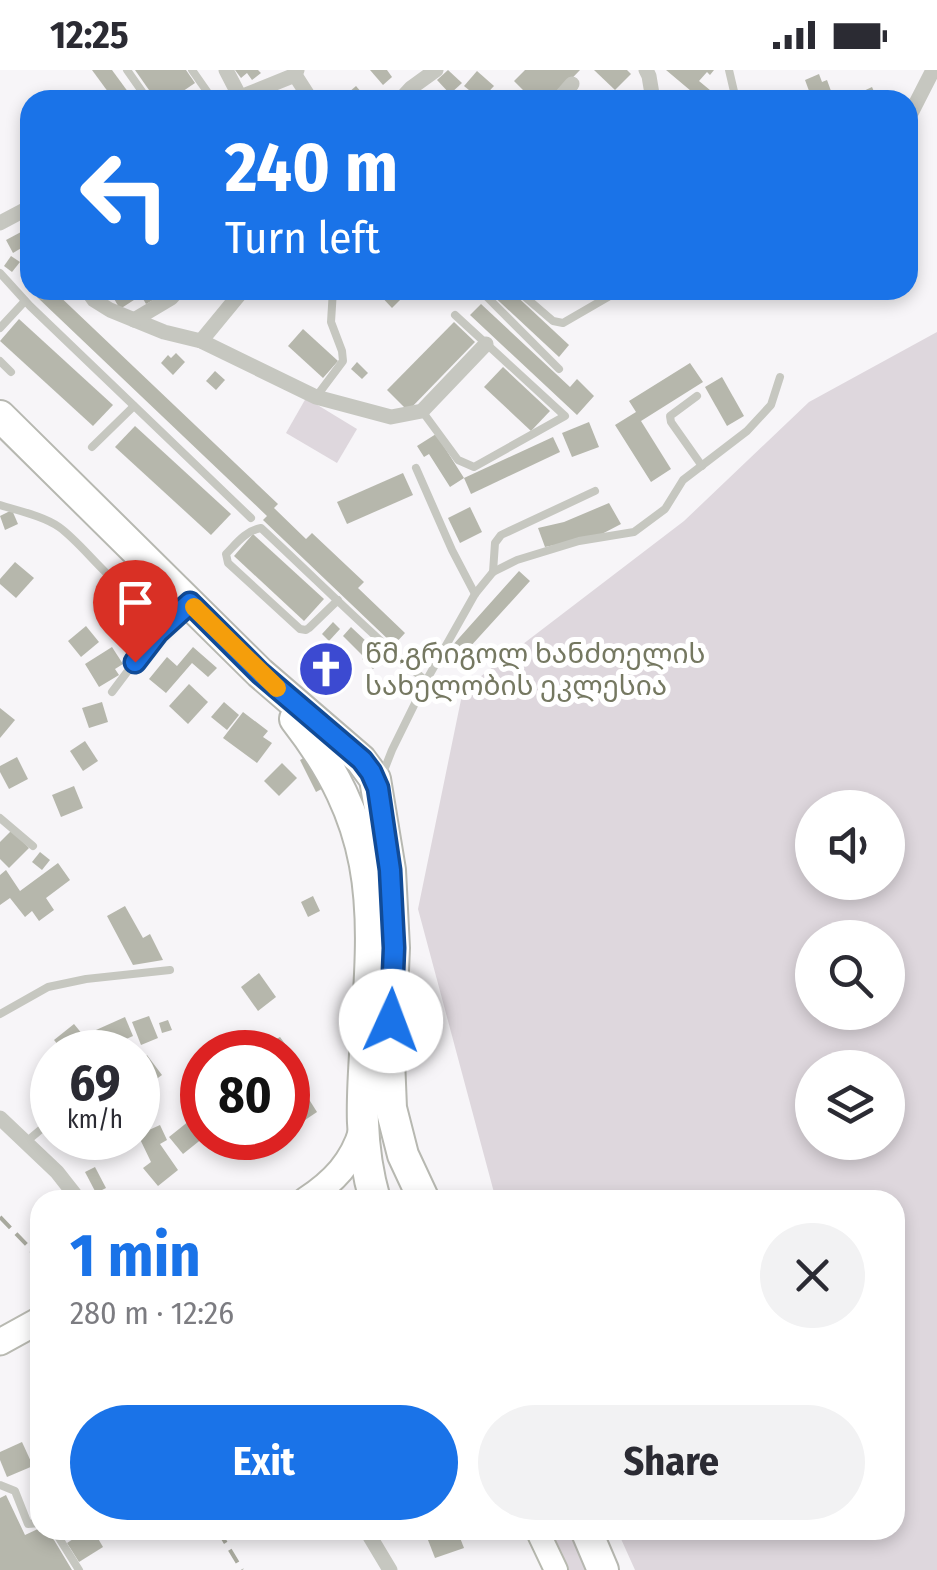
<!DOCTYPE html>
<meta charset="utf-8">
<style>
:root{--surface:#fff;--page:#f2f2f3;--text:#2b2b33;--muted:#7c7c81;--accent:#1a73e8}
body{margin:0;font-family:"Fira Sans Condensed","Noto Sans Georgian",sans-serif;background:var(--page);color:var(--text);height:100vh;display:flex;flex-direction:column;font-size:38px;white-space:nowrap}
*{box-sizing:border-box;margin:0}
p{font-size:32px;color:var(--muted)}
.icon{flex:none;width:55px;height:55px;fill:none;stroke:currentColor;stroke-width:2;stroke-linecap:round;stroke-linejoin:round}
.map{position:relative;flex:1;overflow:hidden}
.sheet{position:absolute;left:30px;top:1120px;width:875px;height:350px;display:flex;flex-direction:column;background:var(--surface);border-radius:30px;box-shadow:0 5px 15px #0003}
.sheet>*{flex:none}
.banner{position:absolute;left:20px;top:20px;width:898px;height:210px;border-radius:30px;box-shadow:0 5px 15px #0003;background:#1a73e8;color:#fff;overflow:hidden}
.controls{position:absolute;left:795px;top:720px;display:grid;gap:20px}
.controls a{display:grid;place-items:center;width:110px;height:110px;border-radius:50%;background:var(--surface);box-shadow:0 5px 15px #0003;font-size:50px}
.speed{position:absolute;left:30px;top:960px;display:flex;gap:20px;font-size:50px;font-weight:700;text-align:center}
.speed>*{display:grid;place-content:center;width:130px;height:130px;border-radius:50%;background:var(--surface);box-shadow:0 5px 15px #0003;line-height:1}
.speed small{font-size:25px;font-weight:400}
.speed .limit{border:15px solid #d22;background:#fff;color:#111}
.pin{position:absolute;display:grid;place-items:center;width:85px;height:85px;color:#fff;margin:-102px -42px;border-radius:50% 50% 50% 0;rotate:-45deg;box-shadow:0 0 10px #0007}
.pin .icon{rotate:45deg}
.me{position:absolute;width:110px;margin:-55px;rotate:2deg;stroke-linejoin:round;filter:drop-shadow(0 0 8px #0008)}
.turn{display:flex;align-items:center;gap:35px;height:210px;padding:0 40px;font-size:45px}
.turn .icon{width:130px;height:130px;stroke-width:2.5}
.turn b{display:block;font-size:70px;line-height:85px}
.round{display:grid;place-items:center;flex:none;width:105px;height:105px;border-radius:52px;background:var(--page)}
.summary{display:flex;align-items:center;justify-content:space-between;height:170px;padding:0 40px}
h1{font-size:60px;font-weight:700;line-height:75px;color:var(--accent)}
.cta{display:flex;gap:20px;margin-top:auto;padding:20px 40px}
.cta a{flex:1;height:115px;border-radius:60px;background:var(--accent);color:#fff;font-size:40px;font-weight:700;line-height:115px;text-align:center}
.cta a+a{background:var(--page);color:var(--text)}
.status{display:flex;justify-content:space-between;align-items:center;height:70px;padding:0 50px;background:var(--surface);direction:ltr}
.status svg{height:28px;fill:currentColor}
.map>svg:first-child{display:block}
</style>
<div class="status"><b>12:25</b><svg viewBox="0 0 49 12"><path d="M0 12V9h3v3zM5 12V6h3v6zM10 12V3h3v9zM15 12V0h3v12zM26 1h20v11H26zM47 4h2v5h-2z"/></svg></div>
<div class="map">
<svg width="937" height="1500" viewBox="0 0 937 1500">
<rect width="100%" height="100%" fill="#f7f5f8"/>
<g fill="#ded7dd" fill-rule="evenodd">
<path d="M 937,262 L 937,1500 L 635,1500 L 617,1460 L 895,1460 L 895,1130 L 496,1130 L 418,839 L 463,620 L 684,451 L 809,332 ZM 812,738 L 888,738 L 888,812 L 812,812 ZM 812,868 L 888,868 L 888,942 L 812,942 ZM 812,998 L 888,998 L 888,1072 L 812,1072 Z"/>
<polygon points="306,328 357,359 337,393 286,363"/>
<polygon points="549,1460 578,1460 595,1500 566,1500"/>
</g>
<g fill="#b6b7ac">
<polygon points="92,0 112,0 134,30 114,30"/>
<polygon points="135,0 186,0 195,13 170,30 156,30"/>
<polygon points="235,0 258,0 261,3 252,10 247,3 241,8"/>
<polygon points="370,0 387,0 392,7 383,15"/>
<polygon points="448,0 462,13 450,24 437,10"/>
<polygon points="525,0 580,0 551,30 516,30 524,21 514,11"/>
<polygon points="594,0 627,0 631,4 615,20"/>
<polygon points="666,0 714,0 710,5 707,2 699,11 722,30 684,30 691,21"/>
<polygon points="477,1 494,16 481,30 464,16"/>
<polygon points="819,4 822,12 827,10 831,21 812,29 805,10"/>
<polygon points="356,16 368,30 340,30"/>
<polygon points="872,17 876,26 871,30 858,30 855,25"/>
<polygon points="21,162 28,174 13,183 6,170"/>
<polygon points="11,186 20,192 12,202 4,196"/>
<polygon points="43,220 53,220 278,434 274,438 306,469 312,463 364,512 358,518 405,563 394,575 263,450 267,446 37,227"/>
<polygon points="99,220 132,220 137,228 120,239 113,227 106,231"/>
<polygon points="138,220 171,220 146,234"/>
<polygon points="381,220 396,220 403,227 392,238 378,223"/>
<polygon points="487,220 510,220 569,275 559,287"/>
<polygon points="481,234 570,317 577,309 594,326 577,345 470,245"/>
<polygon points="19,249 113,335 93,356 0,271"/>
<polygon points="454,252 475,272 408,341 387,320"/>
<polygon points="303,259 338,291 323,308 288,276"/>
<polygon points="176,283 185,292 173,305 161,293 168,285 171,288"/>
<polygon points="357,292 368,303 362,309 351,299"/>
<polygon points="690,293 703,312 641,351 671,399 651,412 615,355 636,342 629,331"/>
<polygon points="503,297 550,341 531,361 484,317"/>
<polygon points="215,301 225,310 216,320 206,311"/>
<polygon points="722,307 744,346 727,356 705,317"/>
<polygon points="589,352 599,377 572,387 562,363"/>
<polygon points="135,356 231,444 211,465 115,377"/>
<polygon points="436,364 464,408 450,417 429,384 424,387 417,376"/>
<polygon points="553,367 560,382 471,424 464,408"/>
<polygon points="403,403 413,425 347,454 337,432"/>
<polygon points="609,433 621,454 598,466 545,477 538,458 564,452"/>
<polygon points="470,437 482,462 460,473 448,448"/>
<polygon points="12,440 18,454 5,460 0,446"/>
<polygon points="253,464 324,529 304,551 234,486"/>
<polygon points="15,492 34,508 16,528 0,514 0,509"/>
<polygon points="519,501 530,511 469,578 474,582 466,591 451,577"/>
<polygon points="135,545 153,554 145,570 127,561"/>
<polygon points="333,552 340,559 329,571 322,564"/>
<polygon points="86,556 99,572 81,587 68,571"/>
<polygon points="351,557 368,573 365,576 381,591 373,599 362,589 364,587 343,566"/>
<polygon points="330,576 345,612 322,622 306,586"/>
<polygon points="112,577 123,594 115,599 119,605 99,617 85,594"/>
<polygon points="193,577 217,598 208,607 192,593 166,623 149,609 167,587 177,596"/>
<polygon points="189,614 208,632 188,654 169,636"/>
<polygon points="102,632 108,652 89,658 82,638"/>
<polygon points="224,632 239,645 227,660 211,647"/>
<polygon points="0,638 15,650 0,668"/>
<polygon points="243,642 268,661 263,667 272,673 257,693 223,668"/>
<polygon points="85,671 98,691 83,701 70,681"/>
<polygon points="311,684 327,716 316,722 300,690"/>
<polygon points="17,687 28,709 9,719 0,702 0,696"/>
<polygon points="282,693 297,708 279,726 264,711"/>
<polygon points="74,716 83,738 61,747 52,725"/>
<polygon points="12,760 29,778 9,798 0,789 0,772"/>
<polygon points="40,782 50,790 42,800 32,792"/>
<polygon points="58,793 70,810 46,828 54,840 39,851 32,841 25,847 10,828 0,835 0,805 6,800 20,821"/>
<polygon points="313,826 320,841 308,847 301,832"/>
<polygon points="125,836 143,868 150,864 163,890 133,895 107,846"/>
<polygon points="259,903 276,927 258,941 241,917"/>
<polygon points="149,946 158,968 141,975 132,952"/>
<polygon points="125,947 133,966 104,979 96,960"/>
<polygon points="168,950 172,960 162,963 159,953"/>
<polygon points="74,954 97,982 69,982 67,979 64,982 54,970"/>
<polygon points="233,966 239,982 217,982 214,972"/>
<polygon points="280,967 288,978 277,982 271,972"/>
<polygon points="147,985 162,1005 144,1018 138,1009 138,993"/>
<polygon points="296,1009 317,1042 302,1052 288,1030 288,1014"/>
<polygon points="189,1051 203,1068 183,1084 169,1067"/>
<polygon points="160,1055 167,1070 160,1074 178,1100 158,1116 143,1098 151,1092 138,1065"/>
<polygon points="95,1097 106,1118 96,1123 85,1102"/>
<polygon points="22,1372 33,1396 7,1407 0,1390 0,1382"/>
<polygon points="6,1425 25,1465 40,1458 40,1460 48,1460 72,1500 0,1500 0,1428"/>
<polygon points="87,1460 93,1460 103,1477 79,1492 67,1473"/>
<polygon points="454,1460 457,1460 464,1478 435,1488 428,1470"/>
</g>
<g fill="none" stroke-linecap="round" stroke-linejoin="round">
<g stroke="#b8bab0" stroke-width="26">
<polyline id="secondary" points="537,1460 556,1500"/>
</g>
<g stroke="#b8b9b1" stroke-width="29">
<g id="primary">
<path d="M 306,1130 C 333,1112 353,1092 362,1060"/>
<polyline points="0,1272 40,1250"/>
</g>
</g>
<g stroke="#b7b8b1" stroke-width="34">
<g id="highway">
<polyline points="0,346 260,603 361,690 375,709 390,800 394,878 389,989 391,1038 403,1085 424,1130"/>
<path d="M 295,649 C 376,753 376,829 367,954 C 363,1018 357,1067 375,1130"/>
<polyline points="586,1460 603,1500"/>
</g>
</g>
<g stroke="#c6c7c0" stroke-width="8">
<polyline points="127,0 148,30"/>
<polyline points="192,0 213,30"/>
<polyline points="729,0 736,30"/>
<polyline points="0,203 30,236 251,448"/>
<polyline points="480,220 559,299"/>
<polyline points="517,220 553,251 563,253 620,220 646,220"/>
<polyline points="0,258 25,231"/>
<polyline points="0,291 11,302"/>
<polyline points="697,326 670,346 671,352 702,396"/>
<polyline points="316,327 343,291 342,281 331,252 333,220"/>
<polyline points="422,341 458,390 474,397 565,346 455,245"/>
<polyline points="92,377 134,336"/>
<polyline points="416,398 452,480 475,524"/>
<path d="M 0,435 C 19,441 43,446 59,457 C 85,475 120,528 149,531 C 157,532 165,530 173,529"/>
<polyline points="493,502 495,473 501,465 595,421"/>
<path d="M 338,530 L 309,558 L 306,560 L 300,559 L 228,493 L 226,484 C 236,474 245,461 261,458 C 316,509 369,563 426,611"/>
<polyline points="112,622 158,561 182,540"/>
<polyline points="383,703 392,680 426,611 475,524 493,502 517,490 579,471 634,462 665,439 683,410 747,361 771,335 780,307"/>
<polyline points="0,748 33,776"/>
<polyline points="0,944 48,917 86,909 170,900"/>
<polyline points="26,1072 52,1050"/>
<polyline points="0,1415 15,1421 28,1454 40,1453"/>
<polyline points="54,1460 79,1500"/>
</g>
<g stroke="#c6c7c0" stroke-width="15">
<polyline points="226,0 240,27"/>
<polyline points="646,0 649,6 653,30"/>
<polyline points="295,5 311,30"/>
<polyline points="233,30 295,5 297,0"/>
<polyline points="400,30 411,18 436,0"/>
<polyline points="558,30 572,14"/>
<polyline points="908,49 933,0"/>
<polyline points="0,153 30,137"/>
<polyline points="87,220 94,230 110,240 164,262 201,271 316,327 391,347 422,341 486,274"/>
<polyline points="134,250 171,228 178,220"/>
<polyline points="201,271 243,220"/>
<polyline points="0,1048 57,1102 79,1130"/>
<polyline points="366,1460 390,1500"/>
</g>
<use href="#secondary" stroke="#fff" stroke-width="22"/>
<use href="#primary" stroke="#fff" stroke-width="25"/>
<use href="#highway" stroke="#fff" stroke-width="30"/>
<g stroke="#a8a99e" stroke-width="4" stroke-dasharray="15 8" stroke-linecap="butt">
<polyline points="0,1147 27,1175 40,1193"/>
<polyline points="218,1460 242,1500"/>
</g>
</g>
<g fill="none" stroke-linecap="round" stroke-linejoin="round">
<g stroke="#114b97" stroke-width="25">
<polyline id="route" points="135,592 158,562 190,533 260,603 362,690 371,702 378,718 390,800 394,878 391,951"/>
</g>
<use href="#route" stroke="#1a73e8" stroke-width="18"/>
<polyline stroke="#f59e0b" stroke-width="18" points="194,537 277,618"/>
</g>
<defs>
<g id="church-disc" transform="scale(2.875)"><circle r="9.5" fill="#3c4ad1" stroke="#fff"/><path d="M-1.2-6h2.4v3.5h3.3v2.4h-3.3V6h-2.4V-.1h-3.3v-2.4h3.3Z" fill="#fff"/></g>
</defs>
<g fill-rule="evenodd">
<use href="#church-disc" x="326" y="599"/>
</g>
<g text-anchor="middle" stroke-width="10" stroke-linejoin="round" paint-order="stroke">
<g font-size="28" fill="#757861" stroke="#fff" text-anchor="start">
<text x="365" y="593">წმ.გრიგოლ ხანძთელის<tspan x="365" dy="32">სახელობის ეკლესია</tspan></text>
</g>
</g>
</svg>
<div class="controls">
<a><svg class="icon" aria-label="sound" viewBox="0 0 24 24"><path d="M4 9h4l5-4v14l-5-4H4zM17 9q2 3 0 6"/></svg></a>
<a><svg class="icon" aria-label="search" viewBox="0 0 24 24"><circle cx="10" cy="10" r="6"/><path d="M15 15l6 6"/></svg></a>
<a><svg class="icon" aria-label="layers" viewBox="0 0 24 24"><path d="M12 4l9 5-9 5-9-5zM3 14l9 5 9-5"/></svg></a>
</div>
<div class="speed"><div>69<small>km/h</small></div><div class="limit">80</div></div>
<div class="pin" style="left:135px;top:592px;background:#d93025"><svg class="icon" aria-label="arrive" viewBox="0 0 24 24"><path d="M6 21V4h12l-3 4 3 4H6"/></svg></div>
<svg class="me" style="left:391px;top:951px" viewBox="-20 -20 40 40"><circle r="19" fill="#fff"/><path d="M0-13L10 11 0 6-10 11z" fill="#1a73e8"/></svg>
<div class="banner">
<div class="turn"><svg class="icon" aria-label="left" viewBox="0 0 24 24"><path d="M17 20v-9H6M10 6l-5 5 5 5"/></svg><div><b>240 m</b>Turn left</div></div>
</div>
<section class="sheet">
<div class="summary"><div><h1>1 min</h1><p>280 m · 12:26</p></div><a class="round"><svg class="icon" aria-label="close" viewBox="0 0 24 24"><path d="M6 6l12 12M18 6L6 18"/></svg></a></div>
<div class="cta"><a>Exit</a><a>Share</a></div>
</section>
</div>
